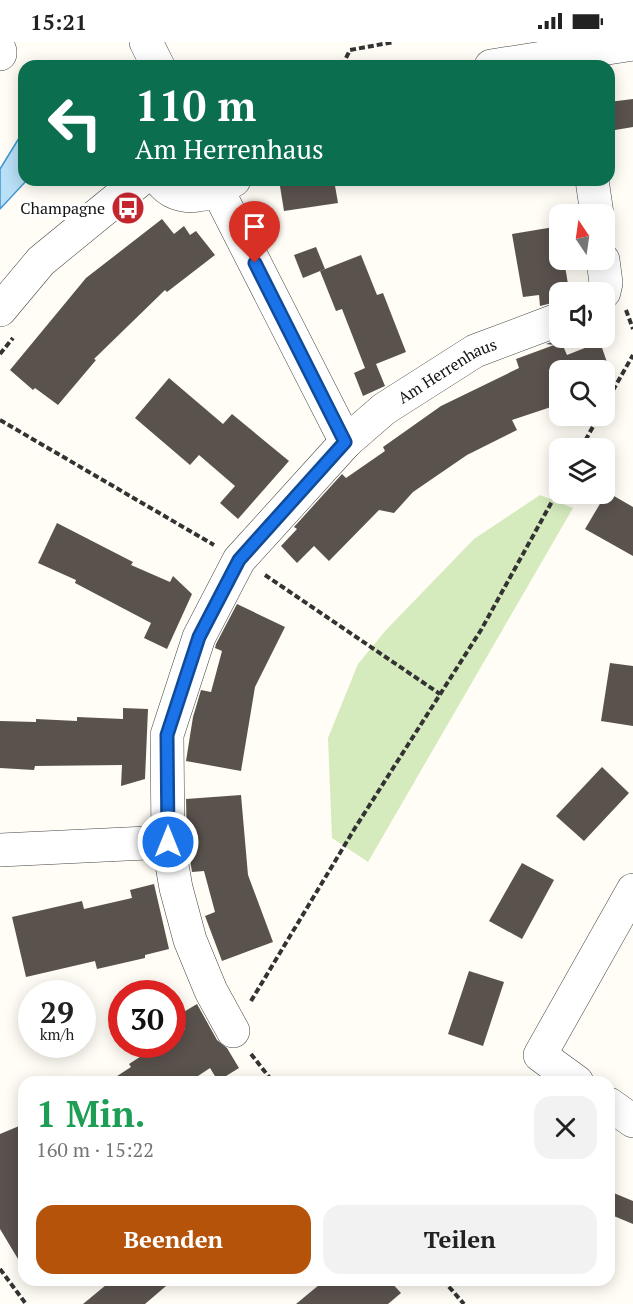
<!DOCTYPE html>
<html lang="de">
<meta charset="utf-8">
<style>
:root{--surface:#fff;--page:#f2f2f2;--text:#222;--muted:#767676;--accent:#b45309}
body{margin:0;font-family:"PT Serif",serif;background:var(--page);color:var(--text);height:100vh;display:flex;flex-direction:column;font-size:22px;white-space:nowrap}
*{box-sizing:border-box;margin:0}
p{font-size:20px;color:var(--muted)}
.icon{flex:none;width:33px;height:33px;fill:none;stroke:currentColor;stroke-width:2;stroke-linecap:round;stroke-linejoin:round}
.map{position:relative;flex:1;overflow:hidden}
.panel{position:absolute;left:18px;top:1034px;width:597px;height:210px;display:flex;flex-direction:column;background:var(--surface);border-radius:18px;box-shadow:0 3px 15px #0003}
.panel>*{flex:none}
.top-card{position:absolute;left:18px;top:18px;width:597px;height:126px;border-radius:18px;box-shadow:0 3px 15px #0003;background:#0b6e4f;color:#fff;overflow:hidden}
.needle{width:39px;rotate:347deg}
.fabs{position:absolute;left:549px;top:162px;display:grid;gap:12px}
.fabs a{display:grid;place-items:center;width:66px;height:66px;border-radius:12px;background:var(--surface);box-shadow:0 3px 15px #0003;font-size:30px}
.speed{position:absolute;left:18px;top:938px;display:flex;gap:12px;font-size:30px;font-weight:700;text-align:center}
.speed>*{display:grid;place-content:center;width:78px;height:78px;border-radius:50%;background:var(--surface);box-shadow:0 3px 15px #0003;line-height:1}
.speed small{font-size:15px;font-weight:400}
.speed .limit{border:9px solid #d22;background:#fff;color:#111}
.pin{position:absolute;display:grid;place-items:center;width:51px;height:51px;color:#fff;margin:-62px -26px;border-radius:50% 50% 50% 0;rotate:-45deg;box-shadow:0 0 6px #0007}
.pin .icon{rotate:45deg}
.me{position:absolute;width:66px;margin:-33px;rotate:0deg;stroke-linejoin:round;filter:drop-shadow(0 0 4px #0008)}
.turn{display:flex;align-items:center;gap:21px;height:126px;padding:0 18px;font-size:27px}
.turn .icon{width:78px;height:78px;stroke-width:2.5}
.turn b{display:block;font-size:42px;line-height:51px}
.round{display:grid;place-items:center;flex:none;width:63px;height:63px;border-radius:18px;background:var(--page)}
.summary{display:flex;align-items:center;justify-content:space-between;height:102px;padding:0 18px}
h1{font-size:36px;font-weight:700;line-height:45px;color:#1e9e55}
.cta{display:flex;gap:12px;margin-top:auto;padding:12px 18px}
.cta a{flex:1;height:69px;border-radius:18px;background:var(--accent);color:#fff;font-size:24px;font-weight:700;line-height:69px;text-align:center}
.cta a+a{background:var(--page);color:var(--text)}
.status{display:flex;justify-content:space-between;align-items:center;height:42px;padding:0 30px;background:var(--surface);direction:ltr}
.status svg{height:16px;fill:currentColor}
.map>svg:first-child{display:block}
</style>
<div class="status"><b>15:21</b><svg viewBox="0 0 49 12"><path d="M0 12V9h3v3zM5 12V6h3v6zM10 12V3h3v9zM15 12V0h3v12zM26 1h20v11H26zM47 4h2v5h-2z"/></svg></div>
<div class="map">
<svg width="633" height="1262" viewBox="0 0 633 1262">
<rect width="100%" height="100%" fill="#fffdf5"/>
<polygon fill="#d5ebbd" points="540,453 573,466 368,820 332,796 328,696 358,622 386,588 474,497"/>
<polygon fill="#b9e0f7" stroke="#3f96cf" stroke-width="1.5" points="24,88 24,138 27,138 0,167 0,127"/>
<g fill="#5a524d">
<polygon points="633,57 633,85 609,89 609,60"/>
<polygon points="279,138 334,138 338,161 284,169"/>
<polygon points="162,177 174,192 184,184 190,193 196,189 215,213 167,250 165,248 94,317 96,318 58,363 35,346 33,348 10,328 86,236"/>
<polygon points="560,184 560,218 564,218 569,248 560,249 560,259 540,264 539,253 523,255 512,192"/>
<polygon points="316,205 325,227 303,236 294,213"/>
<polygon points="361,213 377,253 383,251 406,310 376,322 385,344 363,354 354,331 365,326 342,267 336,269 320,229"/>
<polygon points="560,297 567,313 600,300 608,323 593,328 560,328 560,362 512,378 517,388 467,413 413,450 394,471 379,468 329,519 314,504 297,521 281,504 297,487 294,485 342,432 346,436 385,409 383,405 441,364 519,326 516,317 554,303 546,302"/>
<polygon points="169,336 223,382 232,372 289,419 238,477 220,461 235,444 199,413 190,423 135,376"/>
<polygon points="607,450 633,465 633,514 585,487"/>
<polygon points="57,481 133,520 131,523 170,540 173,534 192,552 167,607 144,596 151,581 75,541 76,538 38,521"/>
<polygon points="237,562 285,585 255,645 241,729 186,719 193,675 201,648 211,650 222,609 215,606 216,602"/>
<polygon points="610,621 633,624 633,684 601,679"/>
<polygon points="123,666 148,667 145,737 121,744 122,723 35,724 34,728 0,726 0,679 36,680 36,677 77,679 77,675 123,677"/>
<polygon points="602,725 629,751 584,799 556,774"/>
<polygon points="241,753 248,833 273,900 222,919 205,874 215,870 204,829 192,830 187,798 186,757"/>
<polygon points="522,821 554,838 522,897 489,879"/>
<polygon points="154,842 169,907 145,913 145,916 97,927 95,919 26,935 12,875 82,859 84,867 132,856 130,848"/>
<polygon points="469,929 504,940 483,1004 448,992"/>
<polygon points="197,962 217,998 227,1006 239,1026 218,1039 210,1026 189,1040 108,1040 131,1025 129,1022 160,1002 172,1002 172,994 185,987 177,974"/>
<polygon points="24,1082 24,1227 0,1187 0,1092"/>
<polygon points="609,1149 633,1159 633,1182 609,1172"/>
<polygon points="112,1238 173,1238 145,1262 83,1262"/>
<polygon points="325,1238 389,1238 401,1251 388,1262 296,1262"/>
</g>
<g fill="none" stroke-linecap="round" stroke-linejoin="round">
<g stroke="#444" stroke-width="34">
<g id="minor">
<polyline points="146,0 158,24"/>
<polyline points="0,9 0,12"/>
<polyline points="491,24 633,2"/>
<path d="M 160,138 C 178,164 214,153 234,138"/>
<polyline points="592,138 597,172"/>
<polyline points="218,149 346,400"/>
<polyline points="603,218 606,241 604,250"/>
<polyline points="0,268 41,219 140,138"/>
<polyline points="0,808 168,800"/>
<path id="s1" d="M 233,989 L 211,949 L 190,898 L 176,846 L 168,800 L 167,693 L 199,595 L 239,518 L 346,400 L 384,367 L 475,309 L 560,277"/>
<polyline points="577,1040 540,1013 633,848"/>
<polyline points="609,1062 633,1079"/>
</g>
</g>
<g stroke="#333" stroke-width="4" stroke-dasharray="6 3" stroke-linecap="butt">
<polyline points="342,24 350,8 394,0"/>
<polyline points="626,268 633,287"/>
<polyline points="0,312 13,296"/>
<polyline points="604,364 633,313"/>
<polyline points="0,378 214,503"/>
<polyline points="581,406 599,374"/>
<polyline points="265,533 440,652"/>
<polyline points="251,959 355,786 481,588 560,445"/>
<polyline points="251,1012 273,1040"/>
<polyline points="0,1227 26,1262"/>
<polyline points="443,1238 464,1262"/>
</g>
<use href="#minor" stroke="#fff" stroke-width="33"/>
</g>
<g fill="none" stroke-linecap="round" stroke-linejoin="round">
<g stroke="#114b97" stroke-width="15">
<polyline id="route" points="168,800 167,693 199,595 239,518 345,400 255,221"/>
</g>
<use href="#route" stroke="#1a73e8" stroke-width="10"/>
</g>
<defs>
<g id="bus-disc" transform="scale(1.725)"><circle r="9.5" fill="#c4262e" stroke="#fff"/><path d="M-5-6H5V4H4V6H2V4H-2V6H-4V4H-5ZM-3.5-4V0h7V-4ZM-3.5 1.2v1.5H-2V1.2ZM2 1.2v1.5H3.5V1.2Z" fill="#fff"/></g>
</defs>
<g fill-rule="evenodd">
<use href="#bus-disc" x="128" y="166"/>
</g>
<g text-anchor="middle" stroke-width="6" stroke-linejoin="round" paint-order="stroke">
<g font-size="16" fill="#111" stroke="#fff" text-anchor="end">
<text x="105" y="172">Champagne</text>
</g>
<g font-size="16" fill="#111" stroke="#fff">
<text dy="6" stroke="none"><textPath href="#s1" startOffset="782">Am Herrenhaus</textPath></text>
</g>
</g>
</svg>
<div class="fabs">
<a><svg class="needle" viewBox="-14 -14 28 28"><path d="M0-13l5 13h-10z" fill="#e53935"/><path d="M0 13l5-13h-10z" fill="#767676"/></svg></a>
<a><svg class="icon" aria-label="sound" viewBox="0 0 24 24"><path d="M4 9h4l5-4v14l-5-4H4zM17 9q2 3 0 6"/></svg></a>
<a><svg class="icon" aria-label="search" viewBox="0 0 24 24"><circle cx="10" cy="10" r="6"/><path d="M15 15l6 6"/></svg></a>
<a><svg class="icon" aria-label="layers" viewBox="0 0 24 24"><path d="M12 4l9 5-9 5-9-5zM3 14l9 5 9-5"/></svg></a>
</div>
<div class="speed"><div>29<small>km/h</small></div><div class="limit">30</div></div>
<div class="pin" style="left:255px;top:221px;background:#d93025"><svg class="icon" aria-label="arrive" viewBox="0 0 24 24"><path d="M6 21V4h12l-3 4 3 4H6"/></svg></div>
<svg class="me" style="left:168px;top:800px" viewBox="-20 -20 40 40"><circle r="17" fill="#1a73e8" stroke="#fff" stroke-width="3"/><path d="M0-11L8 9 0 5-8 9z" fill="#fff"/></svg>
<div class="top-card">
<div class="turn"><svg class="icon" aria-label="left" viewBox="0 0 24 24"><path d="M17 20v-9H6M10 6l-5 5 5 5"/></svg><div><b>110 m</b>Am Herrenhaus</div></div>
</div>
<section class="panel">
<div class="summary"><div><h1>1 Min.</h1><p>160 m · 15:22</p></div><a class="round"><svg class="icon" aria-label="close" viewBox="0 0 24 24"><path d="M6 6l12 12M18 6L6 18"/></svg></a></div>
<div class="cta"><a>Beenden</a><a>Teilen</a></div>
</section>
</div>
